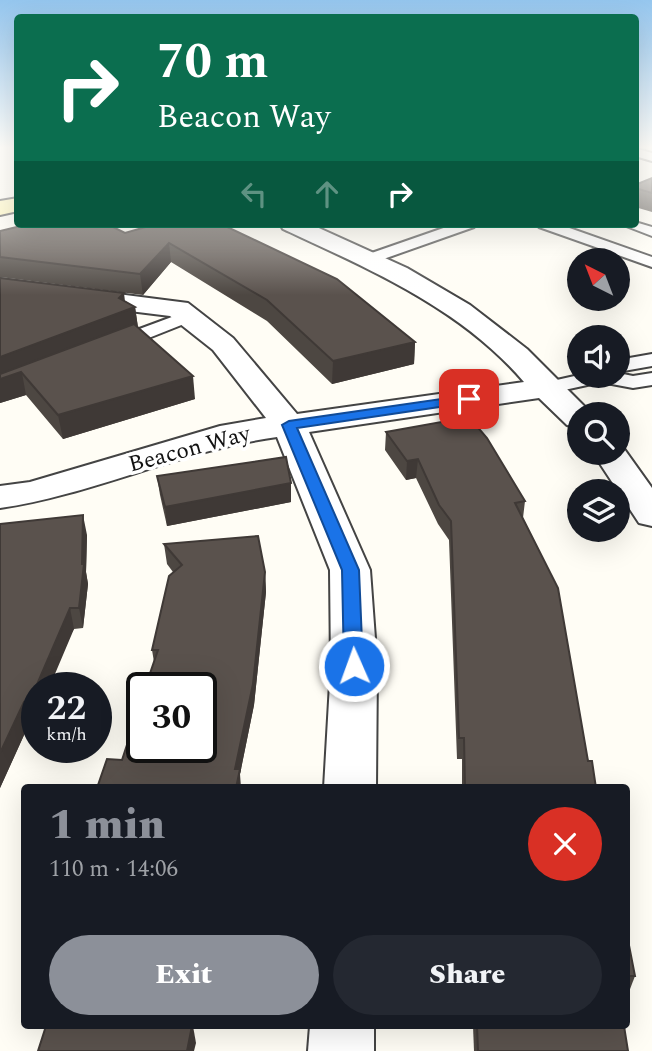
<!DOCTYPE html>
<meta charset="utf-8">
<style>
:root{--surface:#171b24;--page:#242831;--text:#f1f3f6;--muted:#9ea1a6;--accent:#8c9099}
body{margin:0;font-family:Spectral,serif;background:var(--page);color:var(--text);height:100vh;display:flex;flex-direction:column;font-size:26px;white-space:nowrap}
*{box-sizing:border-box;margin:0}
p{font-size:23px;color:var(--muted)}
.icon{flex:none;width:38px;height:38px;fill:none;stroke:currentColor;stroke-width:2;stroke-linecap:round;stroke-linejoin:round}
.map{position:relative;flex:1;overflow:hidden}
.panel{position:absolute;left:21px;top:784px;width:609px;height:245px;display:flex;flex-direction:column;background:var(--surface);border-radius:7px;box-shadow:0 7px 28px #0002}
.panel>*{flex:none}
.banner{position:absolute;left:14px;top:14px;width:625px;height:214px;border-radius:7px;box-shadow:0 7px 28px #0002;background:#0b6e4f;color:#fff;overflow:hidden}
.needle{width:46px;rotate:318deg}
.controls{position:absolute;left:567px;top:248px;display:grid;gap:14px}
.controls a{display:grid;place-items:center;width:63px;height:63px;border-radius:50%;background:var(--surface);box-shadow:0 7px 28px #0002;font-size:35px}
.speed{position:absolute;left:21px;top:672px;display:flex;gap:14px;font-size:35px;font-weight:700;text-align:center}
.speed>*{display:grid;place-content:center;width:91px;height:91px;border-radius:50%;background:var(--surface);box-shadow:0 7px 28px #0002;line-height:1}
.speed small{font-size:18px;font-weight:400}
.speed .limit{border:4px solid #111;border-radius:10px;background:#fff;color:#111}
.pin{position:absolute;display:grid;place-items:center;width:60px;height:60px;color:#fff;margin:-30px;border-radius:14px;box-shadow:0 4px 10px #0006}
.me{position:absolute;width:77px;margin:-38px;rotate:358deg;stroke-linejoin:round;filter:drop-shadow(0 0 5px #0008)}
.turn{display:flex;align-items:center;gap:24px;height:147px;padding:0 28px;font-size:32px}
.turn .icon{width:91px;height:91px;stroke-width:2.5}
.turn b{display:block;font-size:49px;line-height:60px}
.lanes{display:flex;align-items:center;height:66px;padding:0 28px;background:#0003;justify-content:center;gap:35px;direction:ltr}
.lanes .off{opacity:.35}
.round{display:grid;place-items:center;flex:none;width:74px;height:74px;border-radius:37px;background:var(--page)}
.head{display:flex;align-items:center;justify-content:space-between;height:119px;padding:0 28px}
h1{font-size:42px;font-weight:800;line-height:52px;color:var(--accent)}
.action{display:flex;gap:14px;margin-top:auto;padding:14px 28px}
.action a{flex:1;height:80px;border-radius:42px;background:var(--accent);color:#fff;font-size:28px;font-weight:800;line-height:80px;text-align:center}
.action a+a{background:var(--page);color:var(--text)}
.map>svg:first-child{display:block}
</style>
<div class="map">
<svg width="652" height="1051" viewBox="0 0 652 1051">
<rect width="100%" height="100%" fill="#fffdf5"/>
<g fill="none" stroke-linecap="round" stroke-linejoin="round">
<g stroke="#444" stroke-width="4">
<g id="lane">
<polygon points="635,148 652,153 652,161 635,156"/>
<polygon points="635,222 652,227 652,236 621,224 635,224"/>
<polygon points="455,224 476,224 474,227 375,262 369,264 361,259 363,256"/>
<polygon points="537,224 558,224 652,257 652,267 539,227"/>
<polygon points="188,311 197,316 194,320 121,349 107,349 105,345 107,341"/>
<polygon points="652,354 652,366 618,372 618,360"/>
<polygon points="618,373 633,376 652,373 652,385 633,388 601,382 546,394 539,392 536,388 539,384 579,375 618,376"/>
</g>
</g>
<g stroke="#444" stroke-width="4">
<g id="street">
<path d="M 280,224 L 310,224 L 407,268 L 470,305 L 527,349 L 593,415 L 579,415 L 579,428 L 567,425 L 539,398 L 309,432 L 370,570 L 377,666 L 376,788 L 324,788 L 331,666 L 330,570 L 277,437 C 182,450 95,494 0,508 L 0,486 L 30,482 L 220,426 L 266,418 L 213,350 L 170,316 L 0,295 L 0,279 L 188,303 L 233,338 L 297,414 L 524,382 C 461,308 369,269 283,229 Z"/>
<polygon points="618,444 622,446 652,488 652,526 639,523 593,453 618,453"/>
<polygon points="310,1026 374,1026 374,1051 308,1051"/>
</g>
</g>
<g stroke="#333" stroke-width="4">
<polygon id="secondary" points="18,198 18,211 0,215 0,201"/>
</g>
<use href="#lane" fill="#fff" fill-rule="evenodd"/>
<use href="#street" fill="#fff" fill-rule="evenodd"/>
<use href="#secondary" fill="#fff6b0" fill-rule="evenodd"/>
</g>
<g fill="#4d4742">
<polygon points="652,178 652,212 635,207 635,185"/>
<polygon points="156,224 415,342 414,364 332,384 267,321 171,262 143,295 0,277 0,231 125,233"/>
<polygon points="0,278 125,301 135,307 138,327 195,399 63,439 26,395 0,403"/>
<polygon points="386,432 525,501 523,518 596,788 462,788 462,759 457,759 449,540 438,524 416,478 406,480 385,450"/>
<polygon points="157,476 291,483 291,502 167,526 160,495"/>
<polygon points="0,524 87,535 86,572 88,584 83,628 74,629 37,688 37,718 34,724 29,724 0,788"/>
<polygon points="164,544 265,572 266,592 254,705 240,774 122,760 154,662 152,650 173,572 167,564"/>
<polygon points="626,930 635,976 627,997 626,997"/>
<polygon points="473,1026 624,1026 628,1051 474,1051"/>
</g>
<g fill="#3f3936">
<polygon points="169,243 171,262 143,295 140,274"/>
<polygon points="124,293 126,310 135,307 138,328 22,373 26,395 0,403 0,357 119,298"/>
<polygon points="415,342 414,364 332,384 333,361"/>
<polygon points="193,376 195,399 63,439 58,415"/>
<polygon points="418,459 416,478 406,480 407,461"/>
<polygon points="291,483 291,502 167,526 165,507"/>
<polygon points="83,515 87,535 86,572 88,584 83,628 79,608"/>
<polygon points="265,572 266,592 254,705 240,774 241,788 236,788 235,769"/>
<polygon points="70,608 74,629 49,688 37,688 37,718 34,724 29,703"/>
<polygon points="24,702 29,724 0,788 0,753"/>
<polygon points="192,1026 193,1026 196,1043 194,1051 187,1051"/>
</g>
<g fill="#5a524d" stroke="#3f3936" stroke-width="2">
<polygon points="652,178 652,193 635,188 635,185"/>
<polygon points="29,224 107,224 125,233 156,224 221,224 337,279 415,342 333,361 267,300 169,243 140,274 0,257 0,231"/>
<polygon points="0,278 124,293 119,298 135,307 0,357"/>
<polygon points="134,324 193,376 58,415 21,372 0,379 0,374"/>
<polygon points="469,417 487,438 525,501 515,503 558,588 588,761 592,761 596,788 465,788 464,738 459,738 451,521 439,505 418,459 407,461 386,432"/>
<polygon points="286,457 291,483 165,507 157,476"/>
<polygon points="83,515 82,564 84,564 79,608 70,608 29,703 24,702 0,753 0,524"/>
<polygon points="258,536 265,572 253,684 235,769 240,769 236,788 97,788 107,759 122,760 142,699 142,747 201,747 201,688 145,688 158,650 152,650 169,576 182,565 164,544"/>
<polygon points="626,930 635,976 626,976"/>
<polygon points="46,1026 192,1026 187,1051 38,1051"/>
<polygon points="477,1026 624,1026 628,1051 478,1051"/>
</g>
<linearGradient id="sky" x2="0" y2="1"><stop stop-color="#95c6ee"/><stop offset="0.5" stop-color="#fffefa"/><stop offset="1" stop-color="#fffefa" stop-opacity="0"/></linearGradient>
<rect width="652" height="295" fill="url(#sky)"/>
<polygon fill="#1a73e8" stroke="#114b97" stroke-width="2" points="469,395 475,399 473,402 297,428 359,570 363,666 361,671 347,671 344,666 342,570 282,425 289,421"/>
<g text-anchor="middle" stroke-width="7" stroke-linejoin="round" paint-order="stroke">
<g font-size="23" fill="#111" stroke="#fff">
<text transform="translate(189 448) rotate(-15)" y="8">Beacon Way</text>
</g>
</g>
</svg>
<div class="controls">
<a><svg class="needle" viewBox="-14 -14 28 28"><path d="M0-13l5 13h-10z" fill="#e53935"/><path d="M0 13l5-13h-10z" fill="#9ea1a6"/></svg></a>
<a><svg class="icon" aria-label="sound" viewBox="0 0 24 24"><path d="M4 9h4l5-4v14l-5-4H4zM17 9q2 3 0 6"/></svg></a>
<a><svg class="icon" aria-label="search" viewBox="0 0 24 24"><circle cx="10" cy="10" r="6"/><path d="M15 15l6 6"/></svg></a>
<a><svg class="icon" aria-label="layers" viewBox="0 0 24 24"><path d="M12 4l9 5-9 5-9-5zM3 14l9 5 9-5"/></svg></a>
</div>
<div class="speed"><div>22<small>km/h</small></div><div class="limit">30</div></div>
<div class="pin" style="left:469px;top:399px;background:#d93025"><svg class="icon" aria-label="arrive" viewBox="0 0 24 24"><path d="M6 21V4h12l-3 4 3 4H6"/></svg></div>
<svg class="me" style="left:354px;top:666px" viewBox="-20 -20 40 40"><circle r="17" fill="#1a73e8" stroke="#fff" stroke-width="3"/><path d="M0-11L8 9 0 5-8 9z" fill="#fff"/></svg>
<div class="banner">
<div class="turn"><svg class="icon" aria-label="right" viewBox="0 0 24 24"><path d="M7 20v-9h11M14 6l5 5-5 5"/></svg><div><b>70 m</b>Beacon Way</div></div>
<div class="lanes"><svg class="icon off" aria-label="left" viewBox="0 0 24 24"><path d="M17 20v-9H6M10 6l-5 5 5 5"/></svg><svg class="icon off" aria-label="ahead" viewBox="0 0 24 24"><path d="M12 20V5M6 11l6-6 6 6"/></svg><svg class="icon" aria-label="right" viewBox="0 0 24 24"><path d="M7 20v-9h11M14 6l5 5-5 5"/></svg></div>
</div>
<section class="panel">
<div class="head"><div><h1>1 min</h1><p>110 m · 14:06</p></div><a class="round" style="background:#d93025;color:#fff"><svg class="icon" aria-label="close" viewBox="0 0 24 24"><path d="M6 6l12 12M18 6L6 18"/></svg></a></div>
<div class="action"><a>Exit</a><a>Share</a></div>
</section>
</div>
